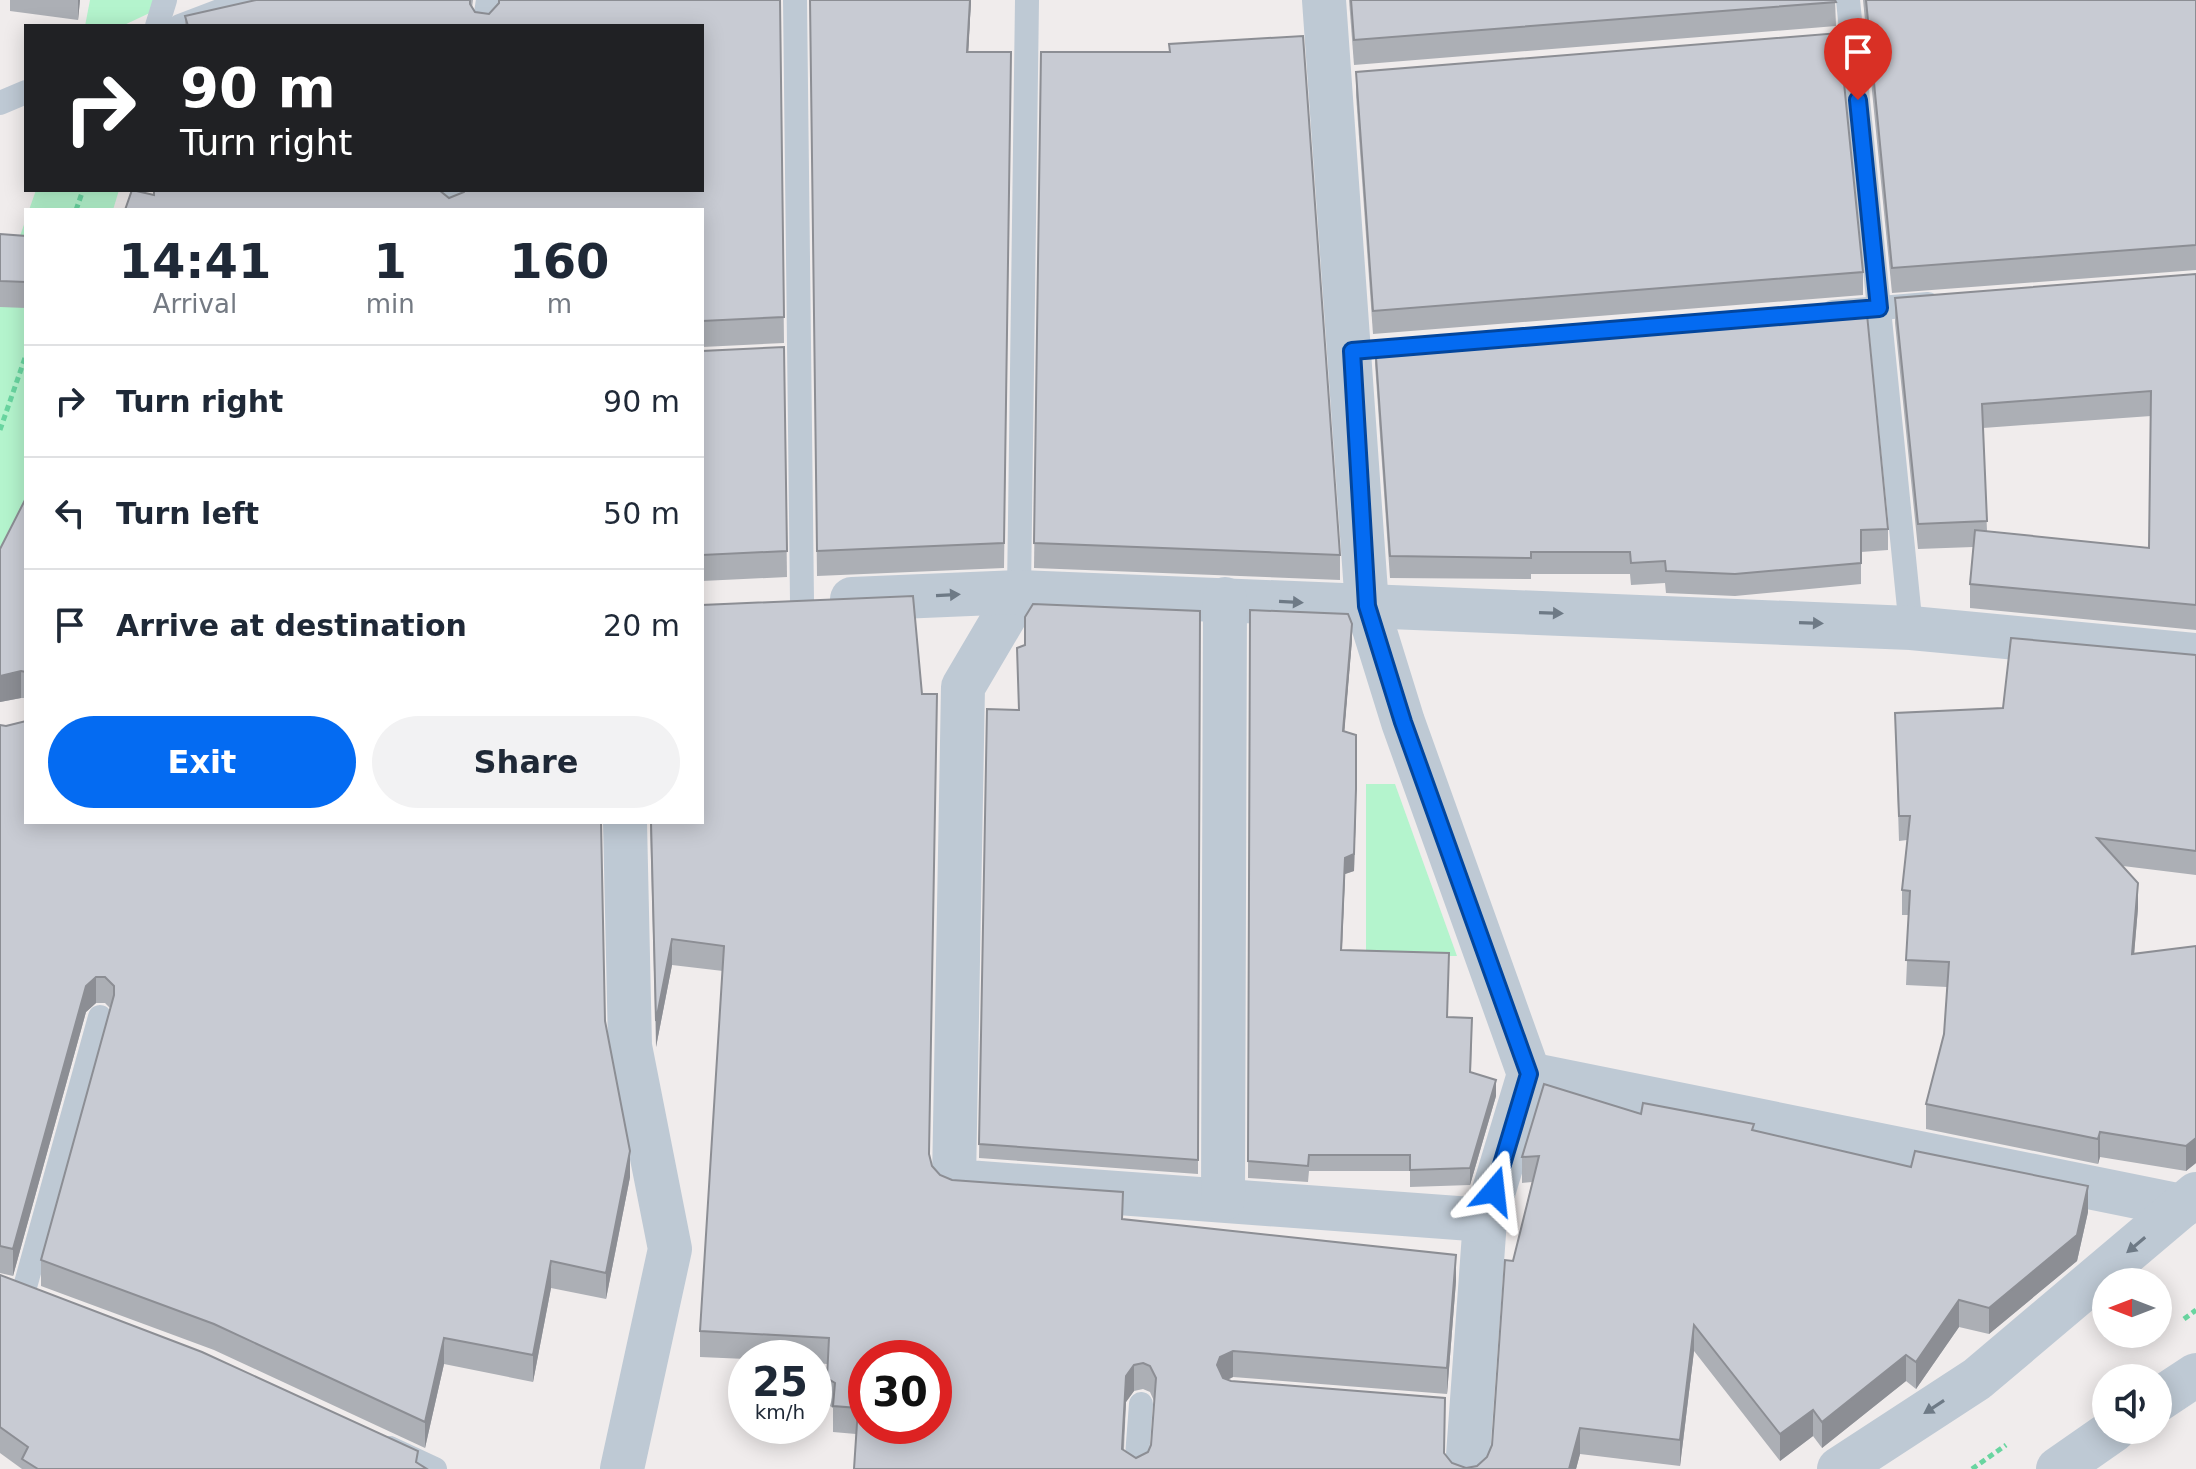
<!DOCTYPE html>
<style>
:root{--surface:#fff;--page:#f2f2f3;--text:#1f2937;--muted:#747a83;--line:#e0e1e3;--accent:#046bf2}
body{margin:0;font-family:"DejaVu Sans",sans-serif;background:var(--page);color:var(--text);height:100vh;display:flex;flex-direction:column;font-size:30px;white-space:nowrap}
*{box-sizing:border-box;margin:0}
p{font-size:26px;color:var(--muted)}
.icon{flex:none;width:44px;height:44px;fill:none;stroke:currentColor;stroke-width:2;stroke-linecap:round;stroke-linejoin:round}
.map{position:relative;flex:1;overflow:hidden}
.details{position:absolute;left:24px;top:208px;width:680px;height:616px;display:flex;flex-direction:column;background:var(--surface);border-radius:0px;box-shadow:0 4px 20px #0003}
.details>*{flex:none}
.banner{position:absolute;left:24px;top:24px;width:680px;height:168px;border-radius:0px;box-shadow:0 4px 20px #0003;background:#202124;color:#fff;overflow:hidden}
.needle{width:52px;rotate:270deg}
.buttons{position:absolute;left:2092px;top:1268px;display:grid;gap:16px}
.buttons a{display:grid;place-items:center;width:80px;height:80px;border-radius:50%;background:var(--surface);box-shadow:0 4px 20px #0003;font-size:40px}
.speed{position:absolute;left:728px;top:1340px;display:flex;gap:16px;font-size:40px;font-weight:700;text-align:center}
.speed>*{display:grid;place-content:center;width:104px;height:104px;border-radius:50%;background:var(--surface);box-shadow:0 4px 20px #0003;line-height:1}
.speed small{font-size:20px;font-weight:400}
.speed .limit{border:12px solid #d22;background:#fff;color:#111}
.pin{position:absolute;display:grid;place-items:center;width:68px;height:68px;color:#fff;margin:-82px -34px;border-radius:50% 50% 50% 0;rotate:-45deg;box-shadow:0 0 8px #0007}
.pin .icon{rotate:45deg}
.me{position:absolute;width:88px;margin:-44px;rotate:17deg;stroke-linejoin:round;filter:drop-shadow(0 0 6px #0008)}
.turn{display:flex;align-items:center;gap:28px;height:168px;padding:0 24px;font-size:36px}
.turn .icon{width:104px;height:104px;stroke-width:2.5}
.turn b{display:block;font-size:56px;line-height:68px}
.eta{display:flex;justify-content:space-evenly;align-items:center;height:136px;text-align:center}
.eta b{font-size:48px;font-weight:800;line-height:56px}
.primary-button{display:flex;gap:16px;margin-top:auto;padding:16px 24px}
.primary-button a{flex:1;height:92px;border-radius:48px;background:var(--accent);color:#fff;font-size:32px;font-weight:800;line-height:92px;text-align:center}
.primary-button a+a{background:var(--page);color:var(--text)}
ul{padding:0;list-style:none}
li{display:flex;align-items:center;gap:24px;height:112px;padding:0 24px;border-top:2px solid var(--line)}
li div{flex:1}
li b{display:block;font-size:30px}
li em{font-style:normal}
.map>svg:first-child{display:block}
</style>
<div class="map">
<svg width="2196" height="1469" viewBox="0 0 2196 1469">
<rect width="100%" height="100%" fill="#f0ecec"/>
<g fill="#b4f4cd">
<polygon points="90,0 159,0 156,10 122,26 85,26"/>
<polygon points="36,190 119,190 113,210 29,210"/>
<polygon points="26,219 26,504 0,576 0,292"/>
<polygon points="1366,784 1395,784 1457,956 1366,956"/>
</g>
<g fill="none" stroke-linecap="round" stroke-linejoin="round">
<g stroke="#69d5a0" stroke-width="5" stroke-dasharray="6 4" stroke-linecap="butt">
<polyline points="76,210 83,190"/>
<polyline points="0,430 26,355"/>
<polyline points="2184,1319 2196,1310"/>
<polyline points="1972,1469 2006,1445"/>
</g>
<g stroke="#bec9d4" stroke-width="24">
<polyline points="795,0 802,601"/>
<polyline points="1848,0 1911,628"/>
<polyline points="157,26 165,0"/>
<polyline points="180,26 248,0"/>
<polyline points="484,26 488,0"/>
<polyline points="0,103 26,92"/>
<polyline points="452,210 455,190"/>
<polyline points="1833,312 1928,304"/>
<polyline points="1019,592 1027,0"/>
<polyline points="23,1294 100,1017"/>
<polyline points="390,1448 435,1469"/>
<polyline points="1136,1469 1141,1404"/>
</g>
<g stroke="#bec9d4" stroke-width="44">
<polyline points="1324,0 1367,606 1403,722 1529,1074 1485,1220 1467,1469"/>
<polyline points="1019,592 963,687 954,1181 1485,1220"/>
<polyline points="852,599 1019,592 1911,628 2196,655"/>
<polyline points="1529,1074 2182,1206"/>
<polyline points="1223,1199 1225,599"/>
<polyline points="622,1469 670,1249 630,1046 625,822"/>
<polyline points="1839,1469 1977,1379 2196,1194"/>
</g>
<g stroke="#bec9d4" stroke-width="44">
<polyline points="2158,1400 2196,1375"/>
<polyline points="2058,1469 2114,1430"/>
</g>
</g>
<g fill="#acafb5" fill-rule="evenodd">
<polygon points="10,0 80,0 78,20 10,11"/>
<polygon points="256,0 473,0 472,8 475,12 489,14 780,0 784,343 702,347 702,210 154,195 441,192 449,198 464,192 702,26 185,26 185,16"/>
<polygon points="810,0 971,0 968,52 1011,52 1004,568 817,576"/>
<polygon points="1349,0 1835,0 1836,26 1354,65"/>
<polygon points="1863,0 2196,0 2196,270 1892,293"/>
<polygon points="1041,52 1169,52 1340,555 1340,580 1034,568"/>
<polygon points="1356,72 1863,272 1863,295 1373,334 1356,95"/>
<polygon points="0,234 26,236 26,308 0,307"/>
<path d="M 2196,274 L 2196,630 L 1970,608 L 1970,584 L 1973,547 L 1918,549 L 1895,323 L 1895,298 ZM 2151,416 L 2149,548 L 1987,531 L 1983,428 Z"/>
<polygon points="1375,343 1888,529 1888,550 1861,552 1861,584 1735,596 1666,593 1665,583 1631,585 1630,574 1531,574 1531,579 1390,578 1375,364"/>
<polygon points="784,347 787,577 702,581 702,351"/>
<polygon points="26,498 26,698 21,698 0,702 0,549"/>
<polygon points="1250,610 1352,640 1344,732 1356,806 1354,871 1345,874 1342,950 1447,1017 1472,1034 1471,1072 1496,1096 1470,1185 1410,1187 1410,1171 1309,1171 1308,1182 1248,1178"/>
<polygon points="1200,611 1198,1174 979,1158 987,709 1019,710 1025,645"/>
<polygon points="2196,655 2196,875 2123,866 2138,908 2134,954 2196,946 2196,1163 2186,1171 2100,1157 2098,1164 1926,1129 1926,1104 1944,1034 1947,987 1906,985 1909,915 1902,915 1902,890 1907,840 1899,841 1895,713 2003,708"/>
<polygon points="0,725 6,726 605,1021 630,1177 606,1299 551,1288 533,1382 444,1364 425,1448 214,1350 41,1286 41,1260 111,1009 105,1003 96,1003 86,1012 13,1276 0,1273"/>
<path d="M 650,822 L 702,822 L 929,1156 L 932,1166 L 940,1175 L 952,1180 L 1123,1220 L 1456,1281 L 1447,1394 L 1233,1377 L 1228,1380 L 1445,1454 L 1452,1463 L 1466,1468 L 1477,1466 L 1487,1457 L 1492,1445 L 1513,1261 L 1532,1182 L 1522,1183 L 1522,1157 L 1641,1114 L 1754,1130 L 2088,1212 L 2077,1261 L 1989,1334 L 1959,1327 L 1916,1389 L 1906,1381 L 1822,1448 L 1813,1436 L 1780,1461 L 1694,1351 L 1680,1466 L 1580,1454 L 1576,1469 L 854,1469 L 856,1434 L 833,1432 L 833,1408 L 827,1404 L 827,1364 L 814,1363 L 814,1358 L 746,1358 L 746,1359 L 700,1357 L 700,1331 L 723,971 L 672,965 L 656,1047 ZM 1143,1389 L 1150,1392 L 1154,1401 L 1151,1445 L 1148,1452 L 1136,1458 L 1124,1450 L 1126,1402 L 1134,1391 Z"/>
<polygon points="0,1275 418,1463 427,1469 22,1469 0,1453"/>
</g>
<g fill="#8c8e94">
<polygon points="78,0 80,0 78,20"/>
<polygon points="970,0 971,0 967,77 967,52"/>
<polygon points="1352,624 1352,640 1343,748 1343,731"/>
<polygon points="21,671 21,698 0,702 0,676"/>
<polygon points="1356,806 1354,871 1345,874 1341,967 1345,858"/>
<polygon points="2138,883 2138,908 2132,979 2132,954"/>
<polygon points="672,939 672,965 656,1047 656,1021"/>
<polygon points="96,977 96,1003 86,1012 13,1276 13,1249 86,986"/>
<polygon points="1496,1080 1496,1096 1470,1185 1470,1168"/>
<polygon points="2100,1132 2100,1157 2098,1164 2098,1139"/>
<polygon points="2196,1138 2196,1163 2186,1171 2186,1146"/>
<polygon points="630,1151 630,1177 606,1299 606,1273"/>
<polygon points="2088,1186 2088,1212 2077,1261 1989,1334 1989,1308"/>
<polygon points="1456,1255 1456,1281 1447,1394 1447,1368"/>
<polygon points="551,1261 551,1288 533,1382 533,1355"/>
<polygon points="1959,1300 1959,1327 1916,1389 1916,1362"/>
<polygon points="1694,1325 1694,1351 1680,1466 1680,1440"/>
<polygon points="444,1338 444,1364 425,1448 425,1422"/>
<polygon points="1233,1351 1233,1377 1220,1383 1217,1365 1220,1357"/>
<polygon points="1906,1355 1906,1381 1822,1448 1822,1422"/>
<polygon points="1134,1365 1134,1391 1126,1402 1122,1469 1126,1376"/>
<polygon points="1813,1410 1813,1436 1780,1461 1780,1434"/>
<polygon points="1580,1428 1580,1454 1576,1469 1569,1469"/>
</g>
<g fill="#c8cbd3" stroke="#8c8e94" stroke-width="2" fill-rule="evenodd">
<polygon points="256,0 470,0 470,4 475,12 489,14 499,3 499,0 780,0 784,317 702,321 702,210 125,210 132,190 154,195 154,190 439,190 449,198 464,192 465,190 702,190 702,26 188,26 185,16"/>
<polygon points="810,0 970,0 967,52 1011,52 1004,543 817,551"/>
<polygon points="1351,0 1835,0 1836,2 1354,40"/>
<polygon points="1866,0 2196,0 2196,245 1892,268"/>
<polygon points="1839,33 1863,272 1373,311 1356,72"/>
<polygon points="1303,36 1340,555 1034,543 1041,52 1170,52 1169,44"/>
<polygon points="0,234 26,236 26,282 0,281"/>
<polygon points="2196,274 2196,605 1970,584 1975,530 2149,548 2151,391 1982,404 1987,521 1918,524 1895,298"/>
<polygon points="1866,304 1888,529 1861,530 1861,563 1735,574 1666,571 1665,561 1631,563 1630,552 1531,552 1531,558 1390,556 1375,343"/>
<polygon points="784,347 787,551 702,555 702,351"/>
<polygon points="26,498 26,672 21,671 0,676 0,549"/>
<path d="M 913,596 L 922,694 L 937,694 L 929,1154 L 932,1166 L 940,1175 L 952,1180 L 1123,1192 L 1122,1219 L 1456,1255 L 1447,1368 L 1233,1351 L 1220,1357 L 1217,1365 L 1223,1378 L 1231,1381 L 1445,1398 L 1444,1453 L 1452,1463 L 1466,1468 L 1477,1466 L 1487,1457 L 1492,1445 L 1505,1260 L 1513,1261 L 1539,1156 L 1522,1157 L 1544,1084 L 1641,1114 L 1643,1103 L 1754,1124 L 1752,1130 L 1911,1167 L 1915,1151 L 2088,1186 L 2077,1235 L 1989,1308 L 1959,1300 L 1916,1362 L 1906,1355 L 1822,1422 L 1813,1410 L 1780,1434 L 1694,1325 L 1680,1440 L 1580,1428 L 1569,1469 L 854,1469 L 858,1408 L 833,1406 L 835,1383 L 827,1378 L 829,1338 L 700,1331 L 724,946 L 672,939 L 656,1021 L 651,822 L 702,822 L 702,605 ZM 866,1358 L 934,1358 L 934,1426 L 866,1426 ZM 1143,1363 L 1150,1366 L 1156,1378 L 1151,1445 L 1148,1452 L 1136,1458 L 1122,1449 L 1126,1376 L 1134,1365 Z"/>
<polygon points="1033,604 1200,611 1198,1160 979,1144 987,709 1019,710 1017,648 1025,645 1025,617"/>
<polygon points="1250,610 1348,614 1352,624 1343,731 1356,735 1356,789 1354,854 1345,858 1341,950 1449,953 1447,1017 1472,1018 1470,1072 1496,1080 1470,1168 1410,1170 1410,1155 1309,1155 1308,1166 1248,1161"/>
<polygon points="2011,638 2196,655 2196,851 2097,838 2138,883 2132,954 2196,946 2196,1138 2186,1146 2100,1132 2098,1139 1926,1104 1944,1034 1949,962 1906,960 1910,891 1902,890 1910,816 1899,816 1895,713 2003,708"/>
<polygon points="26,721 26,822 601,822 605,1021 630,1151 606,1273 551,1261 533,1355 444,1338 425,1422 214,1324 41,1260 114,995 114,986 105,977 96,977 86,986 13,1249 0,1246 0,725 6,726"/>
<polygon points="0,1275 202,1352 418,1451 416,1462 427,1469 38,1469 22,1459 28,1447 0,1427"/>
</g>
<defs><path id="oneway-solid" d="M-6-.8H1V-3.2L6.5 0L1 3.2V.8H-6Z" transform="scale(2)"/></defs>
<g fill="#6e7a86">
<use href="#oneway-solid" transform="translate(948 595) rotate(-3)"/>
<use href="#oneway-solid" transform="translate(1291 602) rotate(3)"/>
<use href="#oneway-solid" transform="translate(1551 613) rotate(2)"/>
<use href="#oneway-solid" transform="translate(1811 623) rotate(2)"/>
<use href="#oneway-solid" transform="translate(2136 1245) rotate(140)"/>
<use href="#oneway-solid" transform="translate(1934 1407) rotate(147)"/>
</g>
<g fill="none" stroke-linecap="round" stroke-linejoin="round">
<g stroke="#03469d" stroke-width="20">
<polyline id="route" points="1494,1191 1529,1074 1403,722 1367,606 1352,351 1879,308 1858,100"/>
</g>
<use href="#route" stroke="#046bf2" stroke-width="14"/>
</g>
</svg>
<div class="buttons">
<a><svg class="needle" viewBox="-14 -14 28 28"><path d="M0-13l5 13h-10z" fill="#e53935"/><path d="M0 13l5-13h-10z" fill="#747a83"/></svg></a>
<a><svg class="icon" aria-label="sound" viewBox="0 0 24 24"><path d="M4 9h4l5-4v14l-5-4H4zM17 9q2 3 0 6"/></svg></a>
</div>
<div class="speed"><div>25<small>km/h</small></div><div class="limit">30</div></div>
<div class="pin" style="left:1858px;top:100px;background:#d93025"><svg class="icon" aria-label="arrive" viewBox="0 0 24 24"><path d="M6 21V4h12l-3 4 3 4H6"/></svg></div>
<svg class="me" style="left:1494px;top:1191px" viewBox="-20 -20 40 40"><path d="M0-17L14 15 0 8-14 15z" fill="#046bf2" stroke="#fff" stroke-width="4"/></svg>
<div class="banner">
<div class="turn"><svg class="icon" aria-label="right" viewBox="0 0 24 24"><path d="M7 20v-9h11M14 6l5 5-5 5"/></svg><div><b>90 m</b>Turn right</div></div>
</div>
<section class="details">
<div class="eta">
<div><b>14:41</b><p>Arrival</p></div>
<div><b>1</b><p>min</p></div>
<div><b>160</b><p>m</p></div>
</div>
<ul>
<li><svg class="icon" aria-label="right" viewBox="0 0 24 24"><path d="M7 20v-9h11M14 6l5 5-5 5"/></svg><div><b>Turn right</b></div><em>90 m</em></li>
<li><svg class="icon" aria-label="left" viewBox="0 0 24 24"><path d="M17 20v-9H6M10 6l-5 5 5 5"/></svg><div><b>Turn left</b></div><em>50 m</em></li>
<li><svg class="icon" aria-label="arrive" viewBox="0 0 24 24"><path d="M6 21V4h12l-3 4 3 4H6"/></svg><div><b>Arrive at destination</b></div><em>20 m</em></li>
</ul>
<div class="primary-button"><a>Exit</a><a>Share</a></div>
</section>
</div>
